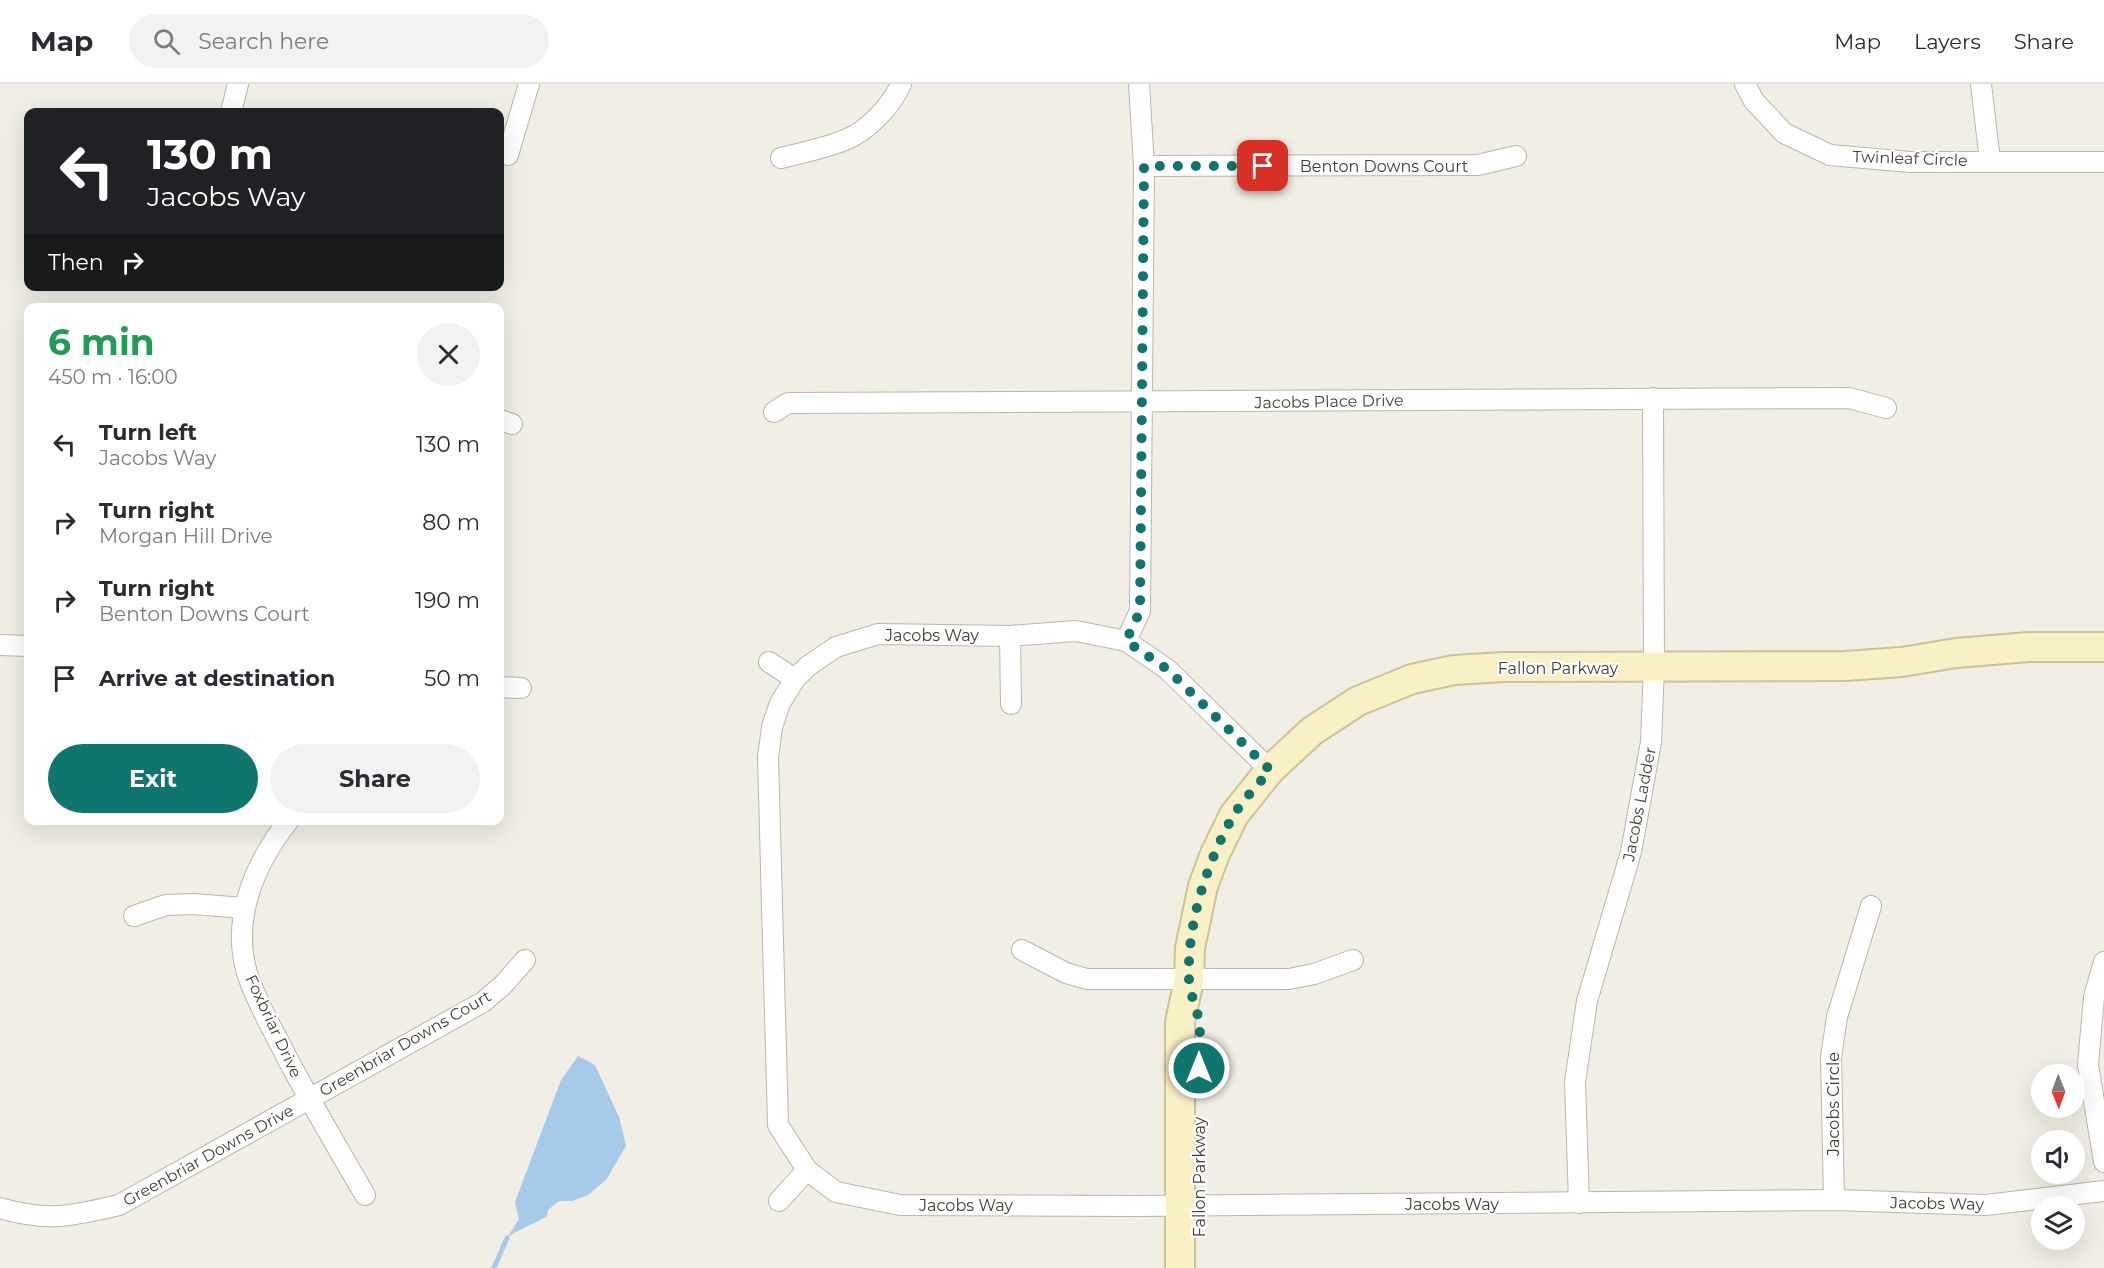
<!DOCTYPE html>
<meta charset="utf-8">
<style>
:root{--surface:#fff;--page:#f2f2f3;--text:#2b2b33;--muted:#7c7c81;--line:#e1e1e2;--accent:#0f766e}
body{margin:0;font-family:Montserrat,sans-serif;background:var(--page);color:var(--text);height:100vh;display:flex;flex-direction:column;font-size:22px;white-space:nowrap}
*{box-sizing:border-box;margin:0}
p{font-size:20px;color:var(--muted)}
.icon{flex:none;width:33px;height:33px;fill:none;stroke:currentColor;stroke-width:2;stroke-linecap:round;stroke-linejoin:round}
.map{position:relative;flex:1;overflow:hidden}
.panel{position:absolute;left:24px;top:219px;width:480px;height:522px;display:flex;flex-direction:column;background:var(--surface);border-radius:12px;box-shadow:0 6px 24px #0002}
.panel>*{flex:none}
.top-card{position:absolute;left:24px;top:24px;width:480px;height:183px;border-radius:12px;box-shadow:0 6px 24px #0002;background:#202124;color:#fff;overflow:hidden}
.needle{width:39px;rotate:179deg}
.controls{position:absolute;left:2031px;top:980px;display:grid;gap:12px}
.controls a{display:grid;place-items:center;width:54px;height:54px;border-radius:50%;background:var(--surface);box-shadow:0 6px 24px #0002;font-size:30px}
.pin{position:absolute;display:grid;place-items:center;width:51px;height:51px;color:#fff;margin:-26px;border-radius:12px;box-shadow:0 3px 9px #0006}
.me{position:absolute;width:66px;margin:-33px;rotate:0deg;stroke-linejoin:round;filter:drop-shadow(0 0 4px #0008)}
.turn{display:flex;align-items:center;gap:21px;height:126px;padding:0 24px;font-size:27px}
.turn .icon{width:78px;height:78px;stroke-width:2.5}
.turn b{display:block;font-size:42px;line-height:51px}
.then{display:flex;align-items:center;height:57px;padding:0 24px;background:#0003;gap:12px;font-size:22px}
.round{display:grid;place-items:center;flex:none;width:63px;height:63px;border-radius:32px;background:var(--page)}
.overview{display:flex;align-items:center;justify-content:space-between;height:102px;padding:0 24px}
h1{font-size:36px;font-weight:700;line-height:45px;color:#1e9e55}
.action{display:flex;gap:12px;margin-top:auto;padding:12px 24px}
.action a{flex:1;height:69px;border-radius:36px;background:var(--accent);color:#fff;font-size:24px;font-weight:700;line-height:69px;text-align:center}
.action a+a{background:var(--page);color:var(--text)}
ul{padding:0;list-style:none}
li{display:flex;align-items:center;gap:18px;height:78px;padding:0 24px}
li div{flex:1}
li b{display:block;font-size:22px}
li em{font-style:normal}
header{display:flex;align-items:center;gap:36px;box-sizing:border-box;height:84px;padding:0 30px;background:var(--surface);border-bottom:2px solid var(--line)}
header strong{font-size:28px}
nav{display:flex;gap:33px;margin-inline-start:auto;font-size:21px}
.search{width:420px;height:54px;background:var(--page);display:flex;align-items:center;gap:15px;box-sizing:border-box;padding:0 21px;border-radius:33px;color:var(--muted);font-size:22px}
.map>svg:first-child{display:block}
</style>
<header>
<strong>Map</strong>
<div class="search"><svg class="icon" aria-label="search" viewBox="0 0 24 24"><circle cx="10" cy="10" r="6"/><path d="M15 15l6 6"/></svg>Search here</div>
<nav><a>Map</a><a>Layers</a><a>Share</a></nav>
</header>
<div class="map">
<svg width="2104" height="1184" viewBox="0 0 2104 1184">
<rect width="100%" height="100%" fill="#f1eee5"/>
<path fill="#a5caea" d="M 578,972 L 595,981 L 619,1033 L 626,1062 L 606,1096 L 588,1111 L 572,1117 L 559,1117 L 548,1126 L 547,1132 C 534,1141 519,1144 507,1154 L 519,1135 L 515,1118 L 561,996 Z"/>
<g fill="none" stroke-linecap="round" stroke-linejoin="round">
<polyline stroke="#a5caea" stroke-width="5" points="494,1184 507,1154"/>
<g stroke="#bbb6a8" stroke-width="22">
<g id="street">
<polyline points="1745,0 1754,17 1784,49 1830,71 1910,78 2104,78"/>
<polyline points="1981,0 1990,77"/>
<polyline points="231,28 238,0"/>
<polyline points="508,71 529,0"/>
<path d="M 781,74 C 802,69 825,64 845,56 C 868,47 891,22 901,0"/>
<polyline points="1144,82 1478,81 1516,72"/>
<polyline points="774,328 788,319 1849,314 1886,324"/>
<polyline points="500,336 512,340"/>
<polyline points="1010,552 1011,620"/>
<polyline points="1126,557 1140,527 1144,82 1139,0"/>
<polyline points="0,561 28,562"/>
<polyline points="769,578 795,595"/>
<polyline points="500,603 521,604"/>
<polyline points="1270,686 1167,585 1126,557 1076,547 1010,552 878,550 836,563 808,582 795,595 780,619 772,643 768,673 778,1041 807,1086 836,1108 900,1121 1136,1122 1834,1116 1986,1121 2104,1107"/>
<path d="M 289,736 C 255,779 231,834 247,889 C 256,918 273,945 286,972 C 311,1019 338,1065 365,1111"/>
<polyline points="134,832 166,821 193,820 244,824"/>
<polyline points="1022,866 1066,889 1087,895 1289,895 1314,890 1353,876"/>
<polyline points="2104,878 2094,913 2088,981 2104,1078"/>
<polyline points="1834,1116 1831,973 1837,933 1871,822"/>
<polyline points="779,1117 807,1086"/>
<polyline points="1579,1119 1575,998 1587,917 1631,768 1651,658 1654,583 1653,314"/>
<path d="M 0,1124 C 49,1138 71,1132 119,1121 L 483,918 L 503,901 L 525,876"/>
</g>
</g>
<g stroke="#cec297" stroke-width="32">
<polyline id="secondary" points="1180,1184 1180,938 1189,896 1190,864 1203,802 1215,770 1234,731 1270,686 1312,647 1358,617 1412,595 1454,586 1504,583 1845,582 1902,578 1956,569 2029,563 2104,563"/>
</g>
<use href="#street" stroke="#fff" stroke-width="20"/>
<use href="#secondary" stroke="#faf0c5" stroke-width="28"/>
</g>
<g fill="none" stroke-linecap="round" stroke-linejoin="round">
<path stroke="#0f766e" stroke-width="10" stroke-dasharray="0 18" d="M 1199,984 C 1199,969 1201,953 1199,938 C 1197,923 1189,909 1189,894 C 1187,839 1207,779 1233,732 C 1243,716 1258,701 1270,686 L 1167,585 L 1126,557 L 1140,527 L 1144,82 L 1263,82"/>
</g>
<g text-anchor="middle" stroke-width="4.5" stroke-linejoin="round" paint-order="stroke">
<g font-size="16" fill="#433e35" stroke="#fff">
<text transform="translate(1910 74) rotate(2)" y="6">Twinleaf Circle</text>
<text x="1384" y="88">Benton Downs Court</text>
<text transform="translate(1329 317) rotate(-1)" y="6">Jacobs Place Drive</text>
<text x="932" y="557">Jacobs Way</text>
<text x="1558" y="590">Fallon Parkway</text>
<text transform="translate(1639 720) rotate(-79)" y="6">Jacobs Ladder</text>
<text transform="translate(274 942) rotate(65)" y="6">Foxbriar Drive</text>
<text transform="translate(405 959) rotate(-30)" y="6">Greenbriar Downs Court</text>
<text transform="translate(1833 1020) rotate(-90)" y="6">Jacobs Circle</text>
<text transform="translate(208 1071) rotate(-29)" y="6">Greenbriar Downs Drive</text>
<text transform="translate(1199 1093) rotate(-90)" y="6">Fallon Parkway</text>
<text transform="translate(1937 1119) rotate(1)" y="6">Jacobs Way</text>
<text x="1452" y="1126">Jacobs Way</text>
<text x="966" y="1127">Jacobs Way</text>
</g>
</g>
</svg>
<div class="controls">
<a><svg class="needle" viewBox="-14 -14 28 28"><path d="M0-13l5 13h-10z" fill="#e53935"/><path d="M0 13l5-13h-10z" fill="#7c7c81"/></svg></a>
<a><svg class="icon" aria-label="sound" viewBox="0 0 24 24"><path d="M4 9h4l5-4v14l-5-4H4zM17 9q2 3 0 6"/></svg></a>
<a><svg class="icon" aria-label="layers" viewBox="0 0 24 24"><path d="M12 4l9 5-9 5-9-5zM3 14l9 5 9-5"/></svg></a>
</div>
<div class="pin" style="left:1263px;top:82px;background:#d93025"><svg class="icon" aria-label="arrive" viewBox="0 0 24 24"><path d="M6 21V4h12l-3 4 3 4H6"/></svg></div>
<svg class="me" style="left:1199px;top:984px" viewBox="-20 -20 40 40"><circle r="17" fill="#0f766e" stroke="#fff" stroke-width="3"/><path d="M0-11L8 9 0 5-8 9z" fill="#fff"/></svg>
<div class="top-card">
<div class="turn"><svg class="icon" aria-label="left" viewBox="0 0 24 24"><path d="M17 20v-9H6M10 6l-5 5 5 5"/></svg><div><b>130 m</b>Jacobs Way</div></div>
<div class="then">Then<svg class="icon" aria-label="right" viewBox="0 0 24 24"><path d="M7 20v-9h11M14 6l5 5-5 5"/></svg></div>
</div>
<section class="panel">
<div class="overview"><div><h1>6 min</h1><p>450 m · 16:00</p></div><a class="round"><svg class="icon" aria-label="close" viewBox="0 0 24 24"><path d="M6 6l12 12M18 6L6 18"/></svg></a></div>
<ul>
<li><svg class="icon" aria-label="left" viewBox="0 0 24 24"><path d="M17 20v-9H6M10 6l-5 5 5 5"/></svg><div><b>Turn left</b><p>Jacobs Way</p></div><em>130 m</em></li>
<li><svg class="icon" aria-label="right" viewBox="0 0 24 24"><path d="M7 20v-9h11M14 6l5 5-5 5"/></svg><div><b>Turn right</b><p>Morgan Hill Drive</p></div><em>80 m</em></li>
<li><svg class="icon" aria-label="right" viewBox="0 0 24 24"><path d="M7 20v-9h11M14 6l5 5-5 5"/></svg><div><b>Turn right</b><p>Benton Downs Court</p></div><em>190 m</em></li>
<li><svg class="icon" aria-label="arrive" viewBox="0 0 24 24"><path d="M6 21V4h12l-3 4 3 4H6"/></svg><div><b>Arrive at destination</b></div><em>50 m</em></li>
</ul>
<div class="action"><a>Exit</a><a>Share</a></div>
</section>
</div>
